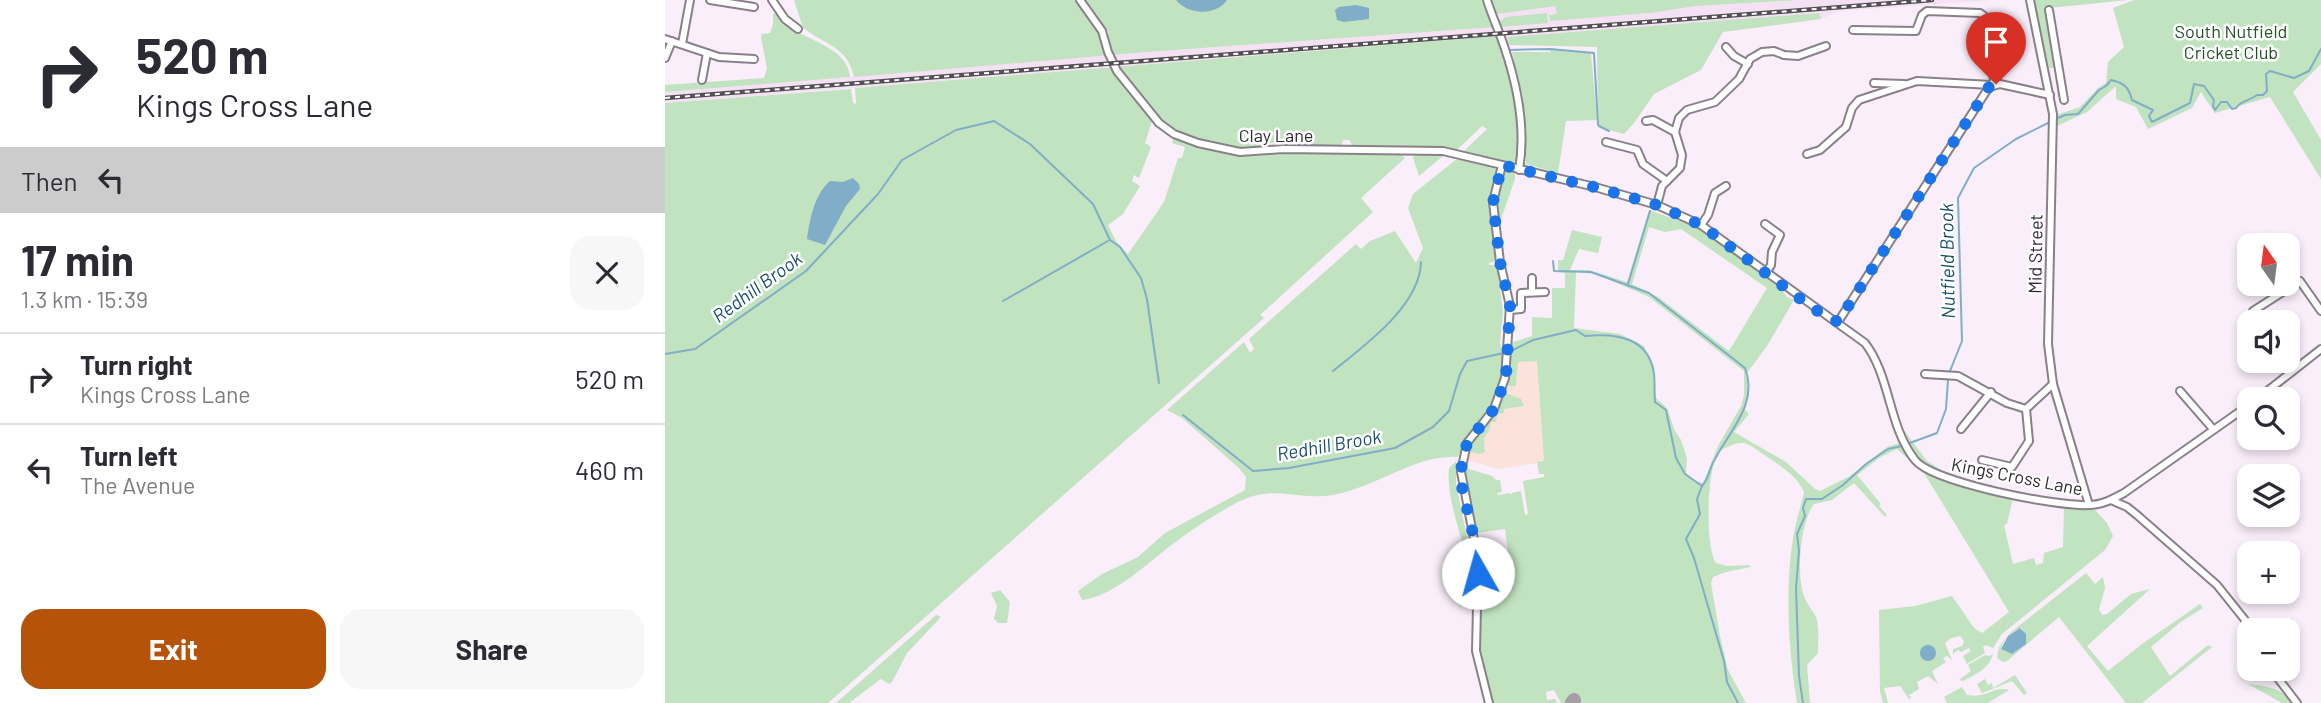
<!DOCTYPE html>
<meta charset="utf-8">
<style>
:root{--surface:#fff;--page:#f7f7f7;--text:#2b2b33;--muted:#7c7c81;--line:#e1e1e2;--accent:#b45309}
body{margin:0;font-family:Barlow,sans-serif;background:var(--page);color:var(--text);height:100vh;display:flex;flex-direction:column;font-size:26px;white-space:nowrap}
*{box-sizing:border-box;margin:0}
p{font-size:23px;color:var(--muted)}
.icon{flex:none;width:38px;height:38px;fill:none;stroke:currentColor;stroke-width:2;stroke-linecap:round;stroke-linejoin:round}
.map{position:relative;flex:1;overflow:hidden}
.side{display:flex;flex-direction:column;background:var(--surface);width:665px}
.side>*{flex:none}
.banner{background:#fff;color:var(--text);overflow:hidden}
.needle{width:46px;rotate:346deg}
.fabs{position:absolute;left:1572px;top:233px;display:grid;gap:14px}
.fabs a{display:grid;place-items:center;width:63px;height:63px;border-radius:14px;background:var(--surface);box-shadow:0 4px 10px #0003;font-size:35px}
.pin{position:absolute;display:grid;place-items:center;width:60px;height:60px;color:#fff;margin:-72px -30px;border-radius:50% 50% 50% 0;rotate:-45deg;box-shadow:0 0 7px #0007}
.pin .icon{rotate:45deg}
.me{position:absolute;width:77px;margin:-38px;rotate:353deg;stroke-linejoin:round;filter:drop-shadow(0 0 5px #0008)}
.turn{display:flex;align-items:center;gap:24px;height:147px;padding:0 21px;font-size:32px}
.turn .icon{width:91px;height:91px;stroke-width:2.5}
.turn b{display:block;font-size:49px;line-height:60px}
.then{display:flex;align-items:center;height:66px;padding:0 21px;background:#0003;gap:14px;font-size:26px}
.round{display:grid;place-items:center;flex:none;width:74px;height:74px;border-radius:21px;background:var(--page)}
.head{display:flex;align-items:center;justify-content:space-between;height:119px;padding:0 21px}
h1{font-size:42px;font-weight:700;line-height:52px}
.action{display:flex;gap:14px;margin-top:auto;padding:14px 21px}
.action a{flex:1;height:80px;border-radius:21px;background:var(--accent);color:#fff;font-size:28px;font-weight:700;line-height:80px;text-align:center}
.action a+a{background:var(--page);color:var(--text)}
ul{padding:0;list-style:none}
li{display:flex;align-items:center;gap:21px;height:91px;padding:0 21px;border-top:2px solid var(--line)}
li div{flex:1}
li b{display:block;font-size:26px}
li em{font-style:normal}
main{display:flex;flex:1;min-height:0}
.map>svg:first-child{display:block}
</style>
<main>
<section class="side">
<div class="banner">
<div class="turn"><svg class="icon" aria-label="right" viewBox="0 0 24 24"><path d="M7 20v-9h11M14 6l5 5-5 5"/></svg><div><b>520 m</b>Kings Cross Lane</div></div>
<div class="then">Then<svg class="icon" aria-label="left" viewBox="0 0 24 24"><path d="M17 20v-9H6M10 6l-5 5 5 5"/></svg></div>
</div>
<div class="head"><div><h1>17 min</h1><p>1.3 km · 15:39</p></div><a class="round"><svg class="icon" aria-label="close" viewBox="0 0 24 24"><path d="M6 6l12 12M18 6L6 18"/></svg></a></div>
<ul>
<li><svg class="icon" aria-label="right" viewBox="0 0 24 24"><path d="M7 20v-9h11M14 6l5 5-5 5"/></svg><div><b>Turn right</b><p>Kings Cross Lane</p></div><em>520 m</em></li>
<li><svg class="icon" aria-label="left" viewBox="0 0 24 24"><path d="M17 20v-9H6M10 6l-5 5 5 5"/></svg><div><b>Turn left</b><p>The Avenue</p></div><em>460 m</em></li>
</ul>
<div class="action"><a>Exit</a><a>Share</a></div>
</section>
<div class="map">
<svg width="1656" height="703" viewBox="0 0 1656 703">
<rect width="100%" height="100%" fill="#f9eefa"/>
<g fill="#f4e2f4">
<polygon points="1032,0 1328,0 1174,11 1156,19 880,45 844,45 833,13 884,6"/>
<polygon points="831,27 833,36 0,103 0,92 482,52"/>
</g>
<polygon fill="#fbe2da" points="872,361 879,462 833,469 802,460 808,442 832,409 843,386 851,386 853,362"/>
<g fill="#c1e3bf" fill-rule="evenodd">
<path d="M 129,0 L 410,0 L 435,37 L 441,36 L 444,33 L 421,0 L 819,0 L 831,27 L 482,52 L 189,77 C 183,47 159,44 138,28 Z"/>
<polygon points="827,0 1133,0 1030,6 985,13 885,21 884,15 892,14 890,6 832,14"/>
<polygon points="1368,0 1463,0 1384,8 1381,11 1390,68 1384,68"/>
<polygon points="1469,0 1656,0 1656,64 1628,92 1656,140 1656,179 1605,97 1550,113 1536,92 1527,108 1483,129 1471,107 1451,99 1451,86 1422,112 1392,126 1391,115 1415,107 1433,88 1441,83 1443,62 1459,47 1448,8"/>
<path d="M 112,13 C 119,19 125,27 133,32 C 152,43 183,51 185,77 L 0,92 L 0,85 L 99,78 L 102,68 L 96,37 L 97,34 L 105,33 L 108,24 L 108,14 Z"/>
<polygon points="882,13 883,23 835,27 834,21 842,17"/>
<polygon points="1154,13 1156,19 1058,32 1036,70 989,94 969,123 959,134 933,127 932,47 844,45 843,37"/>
<path d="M 833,36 C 840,59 868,150 847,165 L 799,151 L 822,129 L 817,126 L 791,151 L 688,148 L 685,140 L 678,140 L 676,147 L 622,147 L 620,143 L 599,143 L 597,148 C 565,149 527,144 501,124 C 486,114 473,98 460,85 L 487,121 L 480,143 L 486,147 L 474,178 L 469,175 L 467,181 L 475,186 L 458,214 L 443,225 L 451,241 L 463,254 L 499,202 L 513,158 L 517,158 L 520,147 L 507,143 L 508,139 L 512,139 L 549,151 L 577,156 L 663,152 L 735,154 L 740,158 L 696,198 L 708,212 L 595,315 L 599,318 L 163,703 L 0,703 L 0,103 L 186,89 L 188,103 L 191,104 L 190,88 Z"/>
<polygon points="885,49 926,53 932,120 901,121 893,173 861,164 859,113 847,52 884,52 885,54"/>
<polygon points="751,154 778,155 778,156 754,176 748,158"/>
<path d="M 793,158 L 826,164 L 832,172 L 825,206 L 832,259 L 832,261 L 824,263 L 824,265 L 832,265 L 838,312 L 835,343 L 838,353 L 837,378 L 831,398 L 806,431 L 793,457 C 751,453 705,492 660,496 C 624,498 607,485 571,503 C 551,514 530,527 512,541 C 485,560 451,596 417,600 L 413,591 L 437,574 L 473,557 L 500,533 L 580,490 L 581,477 L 574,468 L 517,418 L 502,410 L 579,342 L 585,353 L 589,349 L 584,339 L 691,244 L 696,249 L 705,241 L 730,231 L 751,263 L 758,248 L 743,208 L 748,194 Z"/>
<path d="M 842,171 L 850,172 L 850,179 L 834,225 C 828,211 830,183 842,171 Z"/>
<path d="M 984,210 L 1039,230 L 1118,291 L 1122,297 L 1129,300 L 1102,346 L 1082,373 L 1083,394 L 1080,410 L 1084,414 L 1069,432 L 1121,462 L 1150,489 L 1155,491 L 1185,476 L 1222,447 L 1243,440 L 1238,429 L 1262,461 L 1288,477 L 1287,483 L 1348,497 L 1342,524 L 1339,525 L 1348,564 L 1369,558 L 1371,565 L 1378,563 L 1379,553 L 1398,547 L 1399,506 L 1430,510 L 1442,523 L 1448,536 L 1440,550 L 1337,634 L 1328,648 L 1321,645 L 1318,647 L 1320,653 L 1302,664 L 1298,656 L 1306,651 L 1304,648 L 1296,652 L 1293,650 L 1288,654 L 1288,649 L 1297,646 L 1299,641 L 1295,636 L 1286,638 L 1280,643 L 1287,660 L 1282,656 L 1278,658 L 1281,662 L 1267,671 L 1273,684 L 1263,676 L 1252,682 L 1254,689 L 1244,695 L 1246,698 L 1244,699 L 1235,686 L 1219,688 L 1223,703 L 1218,703 L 1215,692 L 1214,610 L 1250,606 L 1287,596 L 1309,628 L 1317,633 L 1344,612 L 1259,473 L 1232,449 L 1214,458 L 1192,475 L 1216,504 L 1214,506 L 1222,515 L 1220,517 L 1189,483 L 1167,500 L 1149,504 C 1135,523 1131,573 1139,596 C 1141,604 1150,612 1152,620 C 1154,630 1153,643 1153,653 L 1142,665 L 1145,703 L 1132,703 C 1124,654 1120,594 1127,545 C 1129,527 1135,510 1139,492 C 1133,477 1117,467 1104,458 C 1096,454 1085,442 1076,443 C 1070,443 1059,448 1055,451 C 1041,465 1040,548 1051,563 L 1062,566 L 1084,565 L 1086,567 L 1061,572 L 1048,577 L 1046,583 L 1055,636 L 1063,670 L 1081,703 L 910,703 L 912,700 L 909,697 L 905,703 L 896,703 L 889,690 L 881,692 L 882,700 L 890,699 L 893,703 L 828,703 L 814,643 L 817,566 L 844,562 L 840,529 L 812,533 L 801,486 L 801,468 L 827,476 L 831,480 L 835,480 L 837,492 L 832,493 L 833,495 L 845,493 L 846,495 L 847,493 L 856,491 L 860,515 L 863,514 L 858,481 L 879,477 L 879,474 L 874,474 L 872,462 L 879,461 L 872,361 L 853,362 L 851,386 L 843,386 L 845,343 L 867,336 L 867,317 L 887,318 L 887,288 L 900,288 L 900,273 L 893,272 L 893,260 L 898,260 L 907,230 L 937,237 L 933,253 L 914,249 L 905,270 L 924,270 L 962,282 ZM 984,227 L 1000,232 L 1016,229 L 1102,288 L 1064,351 L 993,297 L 967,284 ZM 911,272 L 931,274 L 984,297 L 1079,371 L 1079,395 L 1076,406 L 1053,446 L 1038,483 L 1030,481 L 1021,473 L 1022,458 L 1016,440 L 1009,429 L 1002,408 L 991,398 L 989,367 L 979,346 L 955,334 L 909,328 Z"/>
<path d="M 840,393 L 856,399 L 859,406 L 839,409 L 839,413 L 832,414 L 831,422 L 826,422 L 824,431 L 819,438 L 820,452 L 816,454 L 804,452 C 804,434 832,412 840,393 Z"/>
<path d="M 791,461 L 791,484 L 810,576 L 788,583 L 797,607 L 795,607 L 785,583 L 787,577 L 803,571 C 799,536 781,503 784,468 Z"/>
<path d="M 1421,573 L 1430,584 L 1438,577 L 1440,588 L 1434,609 L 1437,615 L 1442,614 L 1466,594 L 1485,589 L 1422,646 L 1443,671 L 1477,644 L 1535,604 L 1538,608 L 1517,621 L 1486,647 L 1505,676 L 1543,645 L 1547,647 L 1477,703 L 1461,703 L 1394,617 L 1342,661 L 1338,662 L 1332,658 L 1334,647 L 1346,632 ZM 1357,628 L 1361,644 L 1347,654 L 1336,649 C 1338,640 1348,629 1357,628 Z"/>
<polygon points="335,590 345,602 342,623 333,623 329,619 332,606 326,593"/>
<polygon points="271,615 276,617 242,653 227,682 224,684 216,679 184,703 171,703"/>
<path d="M 1328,654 C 1324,669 1311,674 1298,681 L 1294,680 L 1306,671 L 1303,665 L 1320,655 L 1324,656 Z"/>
<polygon points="1350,675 1362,693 1359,695 1347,681 1317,693 1312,684 1320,679 1323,685 1327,683 1328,688"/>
<path d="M 1583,684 C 1601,686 1618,688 1629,703 L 1617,703 Z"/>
<path d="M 1297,687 L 1302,695 C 1321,699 1329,685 1344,690 L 1323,703 L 1282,703 L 1279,697 Z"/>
</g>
<g fill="#80adc8">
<path d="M 511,0 L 562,0 C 551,16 523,15 511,0 Z"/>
<polygon points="691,5 704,8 704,19 679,22 672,20 670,10 674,7"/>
<path d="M 188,178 L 194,184 L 195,189 L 181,206 L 160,245 L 142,239 C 145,219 149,195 165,181 L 178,182 Z"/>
<polygon points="1355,628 1361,634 1361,644 1347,654 1336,649 1343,636"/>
<circle cx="1263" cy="653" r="8"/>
</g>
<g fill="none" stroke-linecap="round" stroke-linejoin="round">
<g stroke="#80adc8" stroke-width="2">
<polyline points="844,52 843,50 885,49 929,53 933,125"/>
<path d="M 1391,119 L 1400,115 L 1413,114 L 1434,90 L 1441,86 L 1446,80 C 1459,83 1464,87 1467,100 L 1488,110 L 1484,116 L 1487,122 L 1525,103 L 1529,84 L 1539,86 L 1549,100 L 1548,106 L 1550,110 L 1556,102 L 1562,102 L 1567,109 L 1571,108 C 1576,100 1585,101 1592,95 L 1598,95 L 1602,91 L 1601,74 L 1605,71 L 1629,78 L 1644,71 L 1656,49"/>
<polyline points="934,126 944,131"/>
<polyline points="622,145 674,146"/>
<polyline points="689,147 762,147 791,150"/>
<polyline points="857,165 892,175"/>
<path d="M 888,261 L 889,271 L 926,272 L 984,293 L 1080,368 C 1094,404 1064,431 1049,461 C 1044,469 1044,479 1037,486"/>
<polyline points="963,284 985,211"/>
<polyline points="338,301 443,241"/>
<path d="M 844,352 L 868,340 L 911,330 L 920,336 C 951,333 984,337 989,374 C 990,383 989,392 990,402 L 1001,410 L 1011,458 L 1020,474 L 1037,486 L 1032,499 L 1035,514 L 1021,539 L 1029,558 L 1059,661 L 1062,682 L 1073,703"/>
<polyline points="0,354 30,349 141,271 213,194 237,160 291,130 329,121 365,144 428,204 445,240 455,247 476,278 482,299 494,383"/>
<path d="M 668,371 C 699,346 755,306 756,262"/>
<polyline points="1285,371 1297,341 1293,198 1309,168 1351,139 1385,122"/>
<polyline points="518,415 588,471 624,468 730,448 768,427 784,411 795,374 802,361 839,353"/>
<polyline points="1242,444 1272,433 1281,409 1283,380"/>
<polyline points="1138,703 1134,676 1131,588 1134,551 1132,534 1140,516 1138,508 1141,499 1157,499 1178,485 1201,464 1223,449 1237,446"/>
</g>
<polyline stroke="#a69ea6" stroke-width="14" points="907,703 909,700"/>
<g stroke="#8a808a" stroke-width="10">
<g id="minor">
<polyline points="45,0 89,7"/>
<polyline points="107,0 120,19 133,29"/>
<path d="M 415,0 L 437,31 L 443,52 L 452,71 L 494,123 L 509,134 L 533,143 L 575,152 L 618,149 L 778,151 L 930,187 L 992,205 L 1036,225 L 1200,343 C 1226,377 1223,426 1250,460 C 1268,483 1394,507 1424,505 C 1437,505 1448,499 1459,493 L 1584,405"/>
<path d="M 822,0 C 827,16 834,31 839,46 C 852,84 861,130 854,170"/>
<polyline points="1365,0 1388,114 1383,344 1388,384 1424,505"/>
<polyline points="1384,10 1399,100"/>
<polyline points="1325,35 1342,38 1344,35"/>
<polyline points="0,39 54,57 89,59"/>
<polyline points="17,44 25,0"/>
<polyline points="1061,47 1069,56 1083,64"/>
<polyline points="0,58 7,41"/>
<polyline points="37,80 42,53"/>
<polyline points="1209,83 1239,84"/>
<polyline points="981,121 988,120 1010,132"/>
<polyline points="941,142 972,150 978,164 1002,181"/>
<polyline points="1142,154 1155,150 1181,127 1187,108 1194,100 1252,81 1327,85 1329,81 1323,19 1315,13 1262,11 1257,15 1251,31 1188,30"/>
<polyline points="992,205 997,186 1015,168 1017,155 1010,132 1014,118 1022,110 1050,102 1074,79 1085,59 1097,52 1109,51 1119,55 1133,56 1161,46"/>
<polyline points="1100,224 1115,235 1107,252 1106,265 1101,273"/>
<polyline points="1036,225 1043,215 1050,193 1061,186"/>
<polyline points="867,278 867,292"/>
<polyline points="845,310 856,309 856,293 880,292"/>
<polyline points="1588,311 1635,281 1656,311"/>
<polyline points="1173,322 1324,87 1335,84 1385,95"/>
<polyline points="1260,374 1293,376 1342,403 1361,409"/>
<polyline points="1515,391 1548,429"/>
<polyline points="1592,399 1656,349"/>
<polyline points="1296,429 1326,392"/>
<polyline points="1317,460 1347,467 1364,441 1361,409 1388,384"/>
<polyline points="1446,500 1462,507 1472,515 1552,585 1588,630"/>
<polyline points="1605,668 1632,703"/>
<polyline points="824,703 811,651 813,560 796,472 802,443 829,409 840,378 845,306 835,262 828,202 837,165"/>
</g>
</g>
<use href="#minor" stroke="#fff" stroke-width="6"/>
<g stroke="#534e53" stroke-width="4.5">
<polyline id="rail" points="0,98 1267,0"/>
</g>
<use href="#rail" stroke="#fff" stroke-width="2" stroke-dasharray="5" stroke-linecap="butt"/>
</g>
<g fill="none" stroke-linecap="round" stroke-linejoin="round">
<polyline stroke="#1a73e8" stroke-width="12" stroke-dasharray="0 21.6" points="813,573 811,547 797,487 796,469 802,443 829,409 841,378 845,306 835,262 828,202 837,165 933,188 992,205 1036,225 1149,309 1173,322 1324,87 1331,84"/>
</g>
<g text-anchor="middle" stroke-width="5" stroke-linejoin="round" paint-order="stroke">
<g font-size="18" fill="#225223" stroke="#fff">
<text x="1566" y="38">South Nutfield<tspan x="1566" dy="21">Cricket Club</tspan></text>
</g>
<g font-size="18" fill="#2f2b2f" stroke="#fff">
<text x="611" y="142">Clay Lane</text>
<text transform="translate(1371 254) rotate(-89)" y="6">Mid Street</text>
<text transform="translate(1352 477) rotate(11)" y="6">Kings Cross Lane</text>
</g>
<g font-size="19" font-style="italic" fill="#174f6c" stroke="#fff">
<text transform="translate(1282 261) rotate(-91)" y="7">Nutfield Brook</text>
<text transform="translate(92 287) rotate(-36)" y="7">Redhill Brook</text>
<text transform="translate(664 445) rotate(-10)" y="7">Redhill Brook</text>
</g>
</g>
</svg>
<div class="fabs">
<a><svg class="needle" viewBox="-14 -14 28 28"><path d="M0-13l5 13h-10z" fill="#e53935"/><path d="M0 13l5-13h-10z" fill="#7c7c81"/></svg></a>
<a><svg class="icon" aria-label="sound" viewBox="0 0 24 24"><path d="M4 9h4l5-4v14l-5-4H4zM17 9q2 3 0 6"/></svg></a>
<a><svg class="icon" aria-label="search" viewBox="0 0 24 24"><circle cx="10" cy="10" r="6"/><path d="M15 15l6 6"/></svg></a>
<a><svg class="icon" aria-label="layers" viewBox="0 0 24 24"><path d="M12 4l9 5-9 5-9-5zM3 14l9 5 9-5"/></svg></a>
<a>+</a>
<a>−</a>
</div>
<div class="pin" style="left:1331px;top:84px;background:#d93025"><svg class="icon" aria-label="arrive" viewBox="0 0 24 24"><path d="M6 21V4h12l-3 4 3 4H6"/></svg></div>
<svg class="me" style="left:813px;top:573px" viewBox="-20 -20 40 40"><circle r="19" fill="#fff"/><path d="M0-13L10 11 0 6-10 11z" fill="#1a73e8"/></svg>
</div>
</main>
